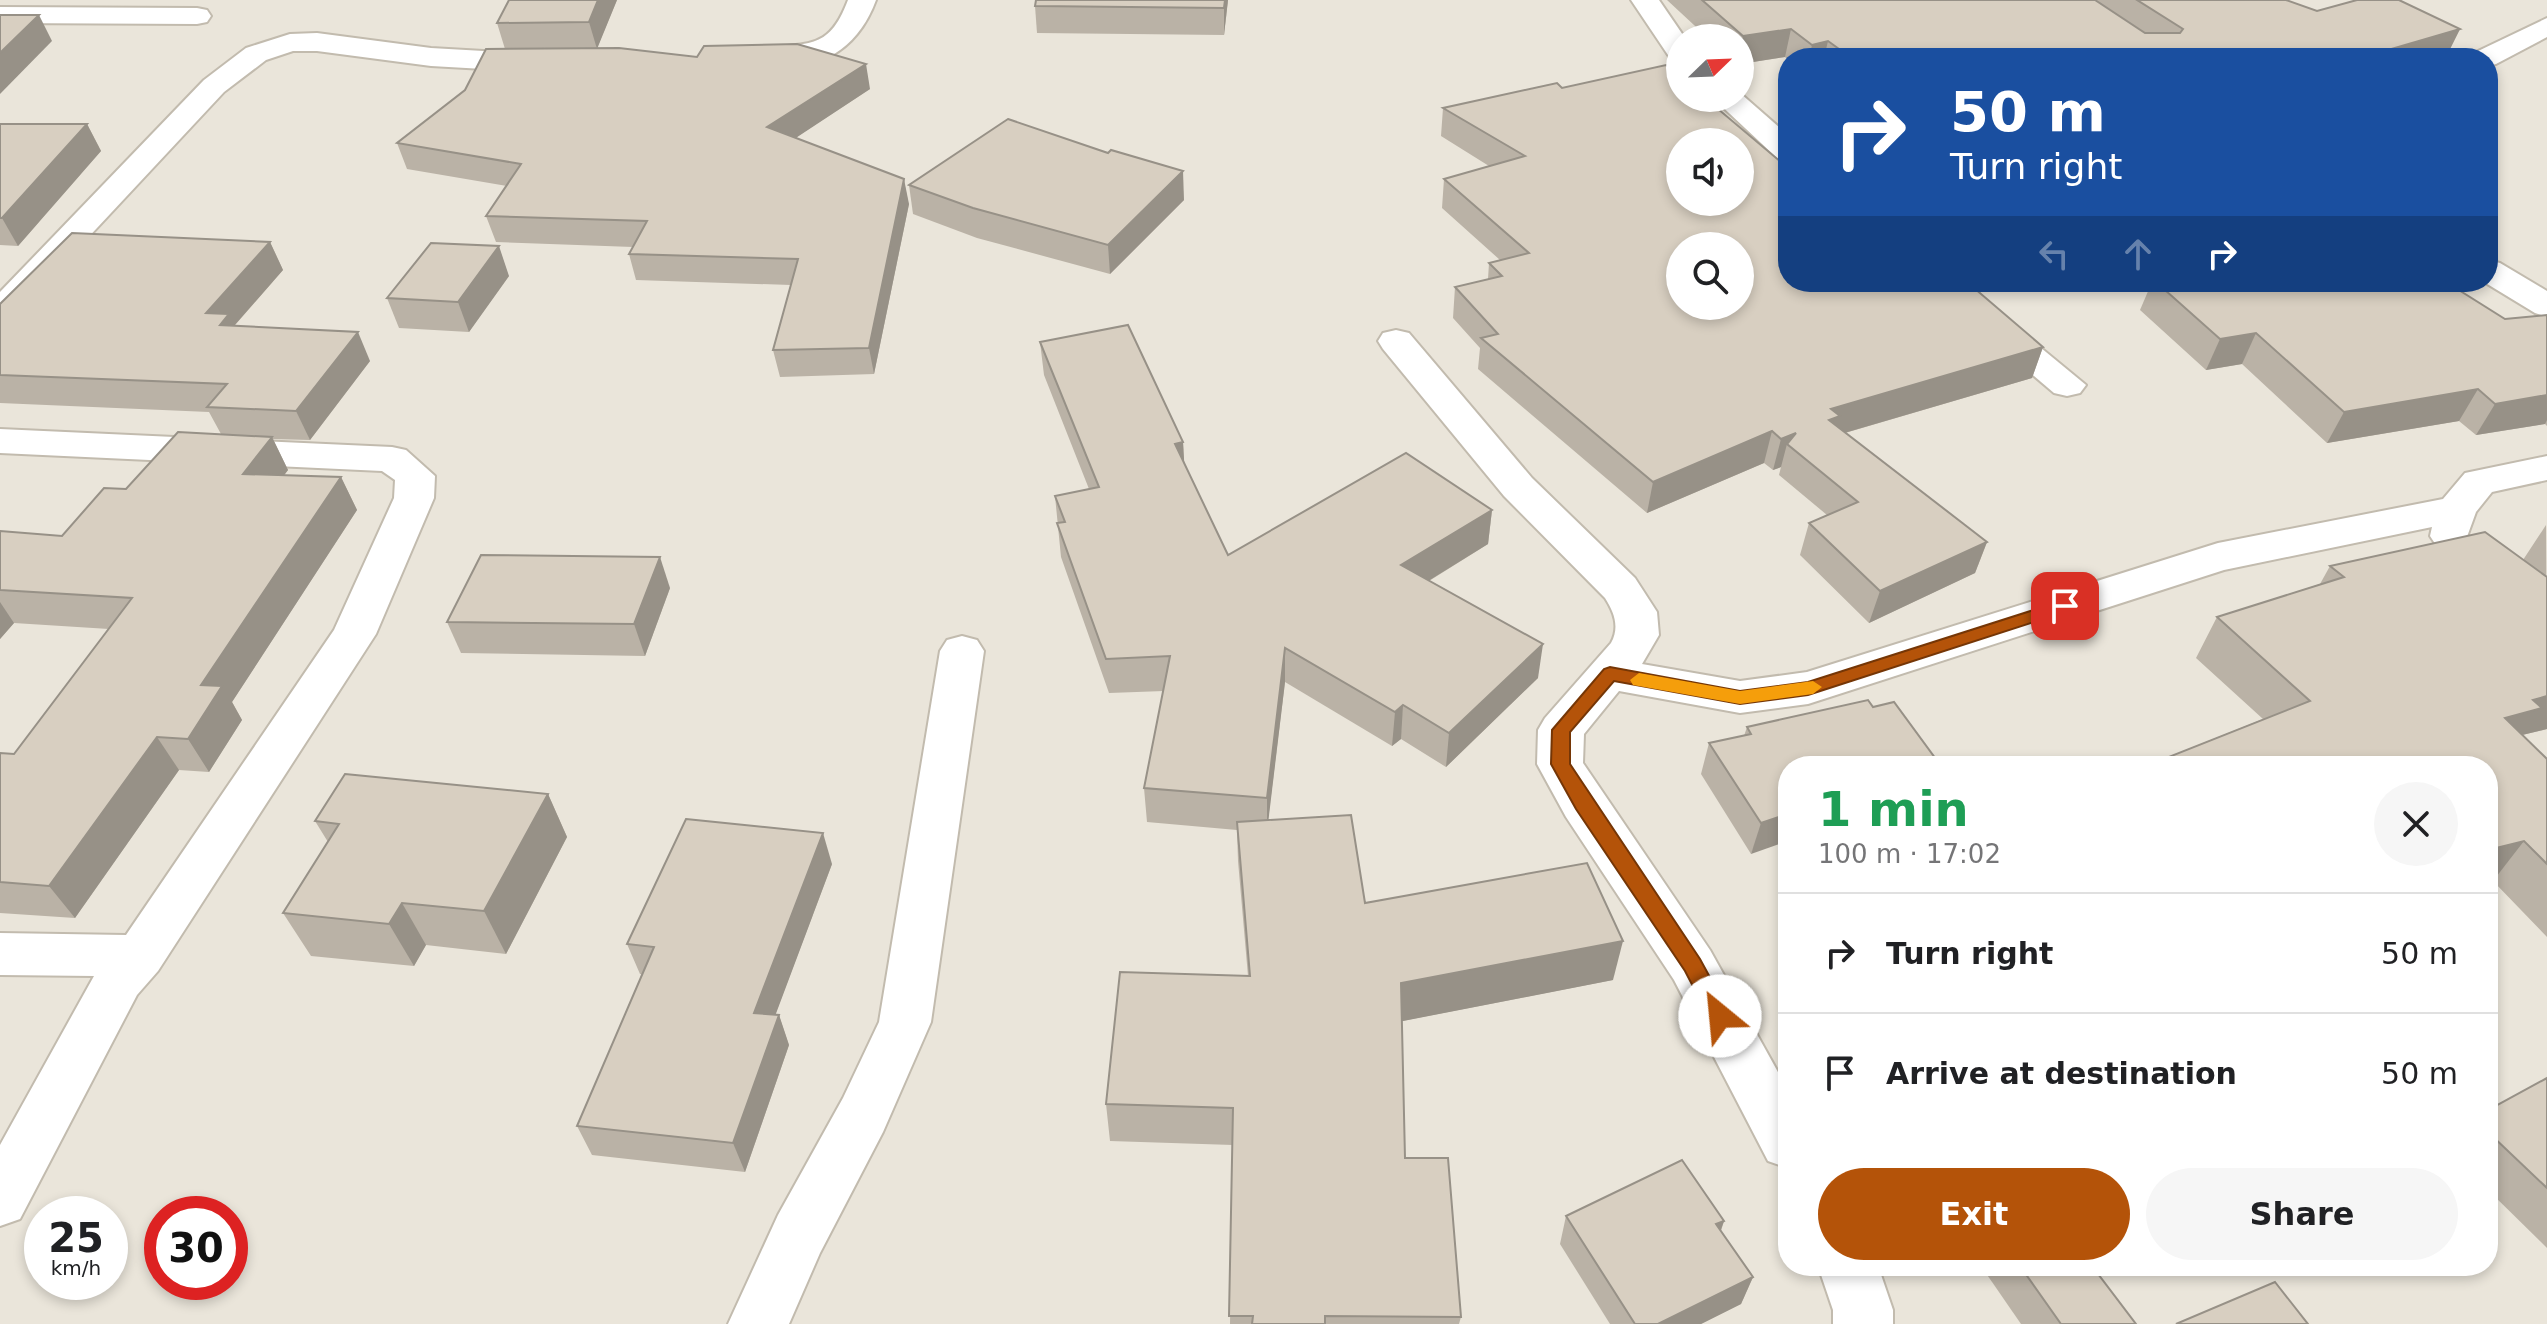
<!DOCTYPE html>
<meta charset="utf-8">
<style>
:root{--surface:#fff;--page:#f6f6f6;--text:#202124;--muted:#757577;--line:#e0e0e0;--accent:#b45309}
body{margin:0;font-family:"DejaVu Sans",sans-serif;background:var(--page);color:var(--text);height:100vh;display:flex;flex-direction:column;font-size:30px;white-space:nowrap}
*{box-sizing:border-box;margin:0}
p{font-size:26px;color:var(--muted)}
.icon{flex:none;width:44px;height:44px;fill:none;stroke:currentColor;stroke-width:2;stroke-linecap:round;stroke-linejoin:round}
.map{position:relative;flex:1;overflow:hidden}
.side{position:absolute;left:1778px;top:756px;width:720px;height:520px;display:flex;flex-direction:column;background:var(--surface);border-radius:32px;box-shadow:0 4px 12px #0003}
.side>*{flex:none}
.hud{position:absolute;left:1778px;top:48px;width:720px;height:244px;border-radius:32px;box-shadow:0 4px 12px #0003;background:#1a4fa0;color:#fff;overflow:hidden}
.needle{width:52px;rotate:67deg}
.controls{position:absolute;left:1666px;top:24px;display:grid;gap:16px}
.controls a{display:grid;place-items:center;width:88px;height:88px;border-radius:50%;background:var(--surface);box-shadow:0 4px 12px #0003;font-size:40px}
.speed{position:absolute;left:24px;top:1196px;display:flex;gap:16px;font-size:40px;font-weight:700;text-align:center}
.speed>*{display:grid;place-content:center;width:104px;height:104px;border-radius:50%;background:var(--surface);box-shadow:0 4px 12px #0003;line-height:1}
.speed small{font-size:20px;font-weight:400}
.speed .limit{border:12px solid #d22;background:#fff;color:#111}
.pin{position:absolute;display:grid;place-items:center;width:68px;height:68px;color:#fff;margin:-34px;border-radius:16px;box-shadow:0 4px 12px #0006}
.me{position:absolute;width:88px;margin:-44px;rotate:332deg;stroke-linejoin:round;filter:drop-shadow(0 0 6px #0008)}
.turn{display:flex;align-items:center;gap:28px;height:168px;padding:0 40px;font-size:36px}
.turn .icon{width:104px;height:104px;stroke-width:2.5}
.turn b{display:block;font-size:56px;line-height:68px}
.lanes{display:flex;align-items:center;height:76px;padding:0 40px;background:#0003;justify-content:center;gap:40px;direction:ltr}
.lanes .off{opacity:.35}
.round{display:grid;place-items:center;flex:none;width:84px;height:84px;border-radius:42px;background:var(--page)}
.head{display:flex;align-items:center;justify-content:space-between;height:136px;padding:0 40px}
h1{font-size:48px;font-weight:800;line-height:60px;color:#1e9e55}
.primary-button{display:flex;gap:16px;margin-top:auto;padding:16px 40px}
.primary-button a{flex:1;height:92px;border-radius:48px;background:var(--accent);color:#fff;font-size:32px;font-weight:800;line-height:92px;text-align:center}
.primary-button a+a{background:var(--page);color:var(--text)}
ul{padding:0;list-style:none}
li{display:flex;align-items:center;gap:24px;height:120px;padding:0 40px;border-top:2px solid var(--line)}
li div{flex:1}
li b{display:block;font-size:30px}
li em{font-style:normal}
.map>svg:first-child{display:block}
</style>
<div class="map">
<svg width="2547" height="1324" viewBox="0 0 2547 1324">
<rect width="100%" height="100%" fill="#f6f3ec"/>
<path fill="#eae5da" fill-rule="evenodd" d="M 0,0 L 2547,0 L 2547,1324 L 0,1324 ZM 1680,38 L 1740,38 L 1740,98 L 1680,98 ZM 1788,58 L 2488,58 L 2488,282 L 1788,282 ZM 1680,142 L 1740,142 L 1740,202 L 1680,202 ZM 1680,246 L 1740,246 L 1740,306 L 1680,306 ZM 1788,766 L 2488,766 L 2488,1266 L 1788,1266 ZM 42,1214 L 110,1214 L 110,1282 L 42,1282 ZM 162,1214 L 230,1214 L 230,1282 L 162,1282 Z"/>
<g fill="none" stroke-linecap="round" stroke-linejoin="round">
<g stroke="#c2bbae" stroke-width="4">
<g id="street">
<path d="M 848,0 L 876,0 C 857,52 813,77 757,63 L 753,57 L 757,51 C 804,39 827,56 848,0 Z"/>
<polygon points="1631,0 1659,0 1685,38 1680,38 1680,61 1670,58"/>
<polygon points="0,7 197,8 207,10 211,16 207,22 197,24 0,23"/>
<polygon points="2547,18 2547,37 2496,64 2488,66 2488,58 2472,58 2476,52"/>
<polygon points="317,33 431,48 538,54 548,57 553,63 548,69 538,72 431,66 317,51 293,51 266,60 224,92 12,319 0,323 0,292 204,80 246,48 290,34"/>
<polygon points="1740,93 1788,135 1788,160 1777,158 1713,98 1740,98"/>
<polygon points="2488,260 2500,263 2547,291 2547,317 2535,313 2484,282 2488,282"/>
<polygon points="1923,282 1961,282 2086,385 2080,393 2067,396 2054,393"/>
<path d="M 1396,330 L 1409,333 L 1532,478 L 1635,578 L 1657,612 L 1659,635 L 1642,664 L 1740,681 L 1807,672 L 2218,543 L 2443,499 L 2465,473 L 2547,456 L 2547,480 L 2492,492 L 2476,512 L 2464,545 L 2450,549 L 2436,545 L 2430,536 L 2432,527 L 2224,570 L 1808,704 L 1740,713 L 1619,691 L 1584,734 L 1583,763 L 1710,950 L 1788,1090 L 1788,1168 L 1768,1161 L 1674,980 L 1566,817 L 1537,764 L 1538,730 L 1545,718 L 1611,643 C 1620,627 1614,612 1605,598 L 1504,496 L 1383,349 L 1378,341 L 1383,333 Z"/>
<polygon points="0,429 392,447 406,450 435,476 434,498 376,634 158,971 137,995 20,1219 0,1226 0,1145 94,976 0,975 0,933 126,935 334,630 394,498 395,480 382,471 0,453"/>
<polygon points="962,636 977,640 984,651 931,1022 883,1132 820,1253 789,1324 728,1324 778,1215 843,1098 879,1022 940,651 947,640"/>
<polygon points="1818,1266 1878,1266 1893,1310 1893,1324 1833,1324 1833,1310"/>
</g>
</g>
<use href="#street" fill="#fff" fill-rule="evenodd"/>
</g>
<g fill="#bab2a6">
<polygon points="617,0 597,48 870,89 795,138 909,204 874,374 780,377 773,350 791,285 636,280 629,254 633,247 496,242 486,216 507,186 407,169 397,143 465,90 505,49 497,23"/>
<polygon points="1036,0 1228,0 1224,35 1037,33 1035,6"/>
<polygon points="1667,0 2286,0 2317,11 2460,29 2446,57 2444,58 1788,58 1788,60 1785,57 1740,64 1740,38 1708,38"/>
<polygon points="1443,108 1788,282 2043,347 2032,378 1845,433 1987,542 1975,573 1869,623 1800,555 1809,523 1827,515 1779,475 1781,467 1773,470 1764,463 1647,513 1478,369 1480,348 1453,318 1455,287 1488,279 1489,263 1500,260 1442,208 1444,179 1489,166 1441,136"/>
<polygon points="0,124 87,124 101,151 18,246 0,245"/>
<polygon points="909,185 1184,200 1110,274 977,238 913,214"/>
<polygon points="270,242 283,270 235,325 370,361 310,440 273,439 288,470 284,475 341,477 357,510 232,702 242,720 209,772 179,770 75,918 0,913 0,753 14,754 109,629 14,623 0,639 0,531 62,536 126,489 221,434 209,412 0,403 0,304"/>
<polygon points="509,276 469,332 399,328 387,298"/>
<polygon points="2152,282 2446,282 2505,319 2547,315 2547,426 2545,424 2476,435 2459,421 2327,443 2242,364 2206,370 2140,310"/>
<polygon points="1040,342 1183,442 1184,463 1228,555 1492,510 1488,544 1429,581 1538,678 1446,767 1401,739 1392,746 1285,682 1268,820 1365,903 1613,980 1402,1021 1405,1158 1461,1317 1459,1324 1230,1324 1233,1145 1110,1141 1106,1104 1248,976 1238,861 1237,830 1147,822 1144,788 1164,691 1109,693 1061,557 1055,496 1089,489 1044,375"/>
<polygon points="2546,525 2547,729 2522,735 2547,759 2547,937 2493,881 2488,766 2158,766 2161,760 2263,719 2196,658 2217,617 2320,584 2330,566 2523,560"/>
<polygon points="670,588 645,656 461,653 447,622"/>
<polygon points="1747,727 1788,766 1751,854 1701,774 1709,743 1744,736"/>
<polygon points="548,794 567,837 506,954 426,945 414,966 311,956 283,913 328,842 315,821"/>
<polygon points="832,864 775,1015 779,1015 789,1045 745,1172 592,1155 577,1126 642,974 640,974 627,944"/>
<polygon points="2547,1078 2547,1248 2488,1190 2488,1110"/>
<polygon points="1566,1216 1724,1221 1721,1231 1753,1277 1741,1304 1701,1324 1610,1324 1560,1244"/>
<polygon points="1981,1266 2092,1266 2136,1324 2021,1324"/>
</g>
<g fill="#979187">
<polygon points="598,0 617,0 597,49 589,22"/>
<polygon points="1225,0 1228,0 1224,35 1224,8"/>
<polygon points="39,15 52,41 0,94 0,53"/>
<polygon points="1791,29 1785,57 1740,64 1740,50 1743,36"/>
<polygon points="2460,29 2446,57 2370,58 2371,55"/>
<polygon points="1828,41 1824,58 1809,58 1812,45"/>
<polygon points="1873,49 1871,58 1845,58 1846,54"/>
<polygon points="1943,51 1941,58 1914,58"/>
<polygon points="866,64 870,89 773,153 767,127"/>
<polygon points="87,124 101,151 18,246 2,218"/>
<polygon points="1183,171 1184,200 1110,274 1108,245"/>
<polygon points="904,179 909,204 874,374 869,348"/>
<polygon points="270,242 283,270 220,342 206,313"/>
<polygon points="499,246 509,276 469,332 458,302"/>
<polygon points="358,332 370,361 310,440 296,411"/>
<polygon points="2256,333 2242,364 2206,370 2220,339"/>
<polygon points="2043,347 2032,378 1834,436 1820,452 1831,409"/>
<polygon points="2478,389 2459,421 2327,443 2344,412"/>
<polygon points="2547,395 2547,420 2545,424 2476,435 2495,404"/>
<polygon points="1772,431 1764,463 1647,513 1653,482"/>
<polygon points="1796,433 1787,444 1781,467 1773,470 1781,439"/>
<polygon points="272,437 288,470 260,507 243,474"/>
<polygon points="1183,442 1185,476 1175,444"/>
<polygon points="341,477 357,510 232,702 242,720 209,772 188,739 201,685"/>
<polygon points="1492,510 1488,544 1399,599 1401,565"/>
<polygon points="1987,542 1975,573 1869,623 1880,591"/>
<polygon points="660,557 670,588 645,656 634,624"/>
<polygon points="0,602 14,623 0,639"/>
<polygon points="1543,644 1538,678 1446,767 1449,733"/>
<polygon points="1285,648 1285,682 1267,832 1267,798"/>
<polygon points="2547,696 2547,729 2522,735 2505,718 2533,700"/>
<polygon points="1403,705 1401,739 1392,746 1395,712"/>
<polygon points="157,737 179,770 75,918 49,886"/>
<polygon points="548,794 567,837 506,954 484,911"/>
<polygon points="1788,814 1788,841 1751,854 1761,823"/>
<polygon points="823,833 832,864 765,1043 754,1013"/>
<polygon points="2524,841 2493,881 2488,882 2488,850"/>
<polygon points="402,903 426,945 414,966 389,924"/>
<polygon points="1623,941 1613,980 1398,1022 1401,983"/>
<polygon points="779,1015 789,1045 745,1172 733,1143"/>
<polygon points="1724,1221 1714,1249 1716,1224"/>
<polygon points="1753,1277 1741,1304 1701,1324 1658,1324"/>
</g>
<g fill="#d8cfc1" stroke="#979187" stroke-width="2" fill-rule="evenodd">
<polygon points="509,0 598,0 589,22 497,23"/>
<polygon points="1036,0 1225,0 1224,8 1035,6"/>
<polygon points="1702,0 2095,0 2145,33 2180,33 2183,29 2137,0 2286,0 2317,11 2357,0 2399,0 2460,29 2371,55 2378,58 1954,58 1943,51 1914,58 1887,58 1873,49 1846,54 1828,41 1812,45 1791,29 1743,36"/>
<polygon points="0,15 39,15 0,53"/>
<polygon points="797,44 866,64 767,127 904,179 869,348 773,350 798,259 629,254 647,221 486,216 521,164 397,143 465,90 486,49 619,48 697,57 704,46"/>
<path d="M 1666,65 L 1680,77 L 1680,98 L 1705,98 L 1788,168 L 1788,282 L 1967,282 L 2043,347 L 1831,409 L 1840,416 L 1829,420 L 1987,542 L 1880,591 L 1809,523 L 1858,502 L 1787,444 L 1796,433 L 1781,439 L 1772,431 L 1653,482 L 1481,338 L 1498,334 L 1455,287 L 1502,276 L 1489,263 L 1529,253 L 1444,179 L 1525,156 L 1443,108 L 1557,83 L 1562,88 ZM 1680,142 L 1740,142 L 1740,202 L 1680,202 ZM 1680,246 L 1740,246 L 1740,306 L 1680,306 Z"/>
<polygon points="1008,119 1108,153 1111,150 1183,171 1108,245 973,208 909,185"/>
<polygon points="0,124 87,124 2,218 0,218"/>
<polygon points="72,233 270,242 206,313 229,314 220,325 358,332 296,411 207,407 227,384 0,375 0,304"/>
<polygon points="431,243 499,246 458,302 387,298"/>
<polygon points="2156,282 2446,282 2505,319 2547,315 2547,395 2495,404 2478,389 2344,412 2256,333 2220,339"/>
<polygon points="1128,325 1183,442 1175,444 1228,555 1406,453 1492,510 1401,565 1543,644 1449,733 1403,705 1395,712 1285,648 1267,798 1144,788 1170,656 1106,659 1057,523 1065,522 1055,496 1099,487 1040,342"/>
<polygon points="178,432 272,437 243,474 341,477 201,685 222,686 188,739 157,737 49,886 0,882 0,753 14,754 132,598 0,590 0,531 62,536 104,488 126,489"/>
<polygon points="2485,532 2547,577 2547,696 2533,700 2542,708 2505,718 2547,759 2547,864 2524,841 2488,850 2488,766 2167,766 2161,760 2310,701 2217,617 2344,577 2330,566"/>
<polygon points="481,555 660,557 634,624 447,622"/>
<polygon points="1868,700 1873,707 1894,702 1941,766 1788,766 1788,814 1761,823 1709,743 1751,734 1747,727"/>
<polygon points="345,774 548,794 484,911 402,903 389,924 283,913 339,824 315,821"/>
<polygon points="1351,815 1365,903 1587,863 1623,941 1401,983 1405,1158 1448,1158 1461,1317 1325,1316 1325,1324 1252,1324 1253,1316 1229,1316 1233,1108 1106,1104 1120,972 1250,976 1237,822"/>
<polygon points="686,819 823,833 754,1013 779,1015 733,1143 577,1126 654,947 627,944"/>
<polygon points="2547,1078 2547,1188 2488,1132 2488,1110"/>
<polygon points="1682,1160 1724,1221 1716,1224 1753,1277 1658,1324 1635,1324 1566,1216"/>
<polygon points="2020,1266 2092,1266 2136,1324 2061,1324"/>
<polygon points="2275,1282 2308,1324 2176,1324"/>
</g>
<polygon fill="#b45309" stroke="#753606" stroke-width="2" points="2065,600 2074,606 2071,610 1808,695 1740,704 1614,681 1570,732 1570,764 1700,959 1731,1016 1727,1023 1712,1023 1685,971 1576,809 1551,764 1552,730 1604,669 1610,667 1740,691 1808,682"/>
<polygon fill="#f59e0b" points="1639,673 1740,691 1813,681 1822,687 1813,694 1740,704 1633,685 1630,680"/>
</svg>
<div class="controls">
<a><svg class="needle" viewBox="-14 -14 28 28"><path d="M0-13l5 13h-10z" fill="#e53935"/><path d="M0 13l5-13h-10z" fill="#757577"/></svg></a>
<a><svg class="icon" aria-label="sound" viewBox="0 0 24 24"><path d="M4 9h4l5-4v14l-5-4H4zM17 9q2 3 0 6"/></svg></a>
<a><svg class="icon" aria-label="search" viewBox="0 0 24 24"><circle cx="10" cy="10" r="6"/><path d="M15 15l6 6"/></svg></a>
</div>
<div class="speed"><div>25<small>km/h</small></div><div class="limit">30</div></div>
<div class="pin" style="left:2065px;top:606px;background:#d93025"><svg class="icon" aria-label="arrive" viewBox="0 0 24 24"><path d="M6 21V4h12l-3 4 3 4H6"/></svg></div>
<svg class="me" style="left:1720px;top:1016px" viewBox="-20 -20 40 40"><circle r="19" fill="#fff"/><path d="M0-13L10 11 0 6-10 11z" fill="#b45309"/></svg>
<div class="hud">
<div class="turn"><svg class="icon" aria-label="right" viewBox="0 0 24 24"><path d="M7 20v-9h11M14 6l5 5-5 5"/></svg><div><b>50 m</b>Turn right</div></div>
<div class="lanes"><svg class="icon off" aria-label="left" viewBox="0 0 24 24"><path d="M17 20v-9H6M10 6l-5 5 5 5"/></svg><svg class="icon off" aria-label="ahead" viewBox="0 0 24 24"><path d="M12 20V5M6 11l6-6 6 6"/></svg><svg class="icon" aria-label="right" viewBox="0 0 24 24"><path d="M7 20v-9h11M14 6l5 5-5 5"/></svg></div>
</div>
<section class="side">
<div class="head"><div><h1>1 min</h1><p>100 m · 17:02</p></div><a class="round"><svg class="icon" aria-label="close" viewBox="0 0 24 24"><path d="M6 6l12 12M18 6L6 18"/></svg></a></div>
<ul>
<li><svg class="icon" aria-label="right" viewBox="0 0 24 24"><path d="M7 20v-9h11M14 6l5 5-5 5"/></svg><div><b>Turn right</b></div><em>50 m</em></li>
<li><svg class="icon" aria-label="arrive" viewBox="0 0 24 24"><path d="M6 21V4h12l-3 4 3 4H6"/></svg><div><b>Arrive at destination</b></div><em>50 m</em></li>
</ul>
<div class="primary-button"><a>Exit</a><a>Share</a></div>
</section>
</div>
